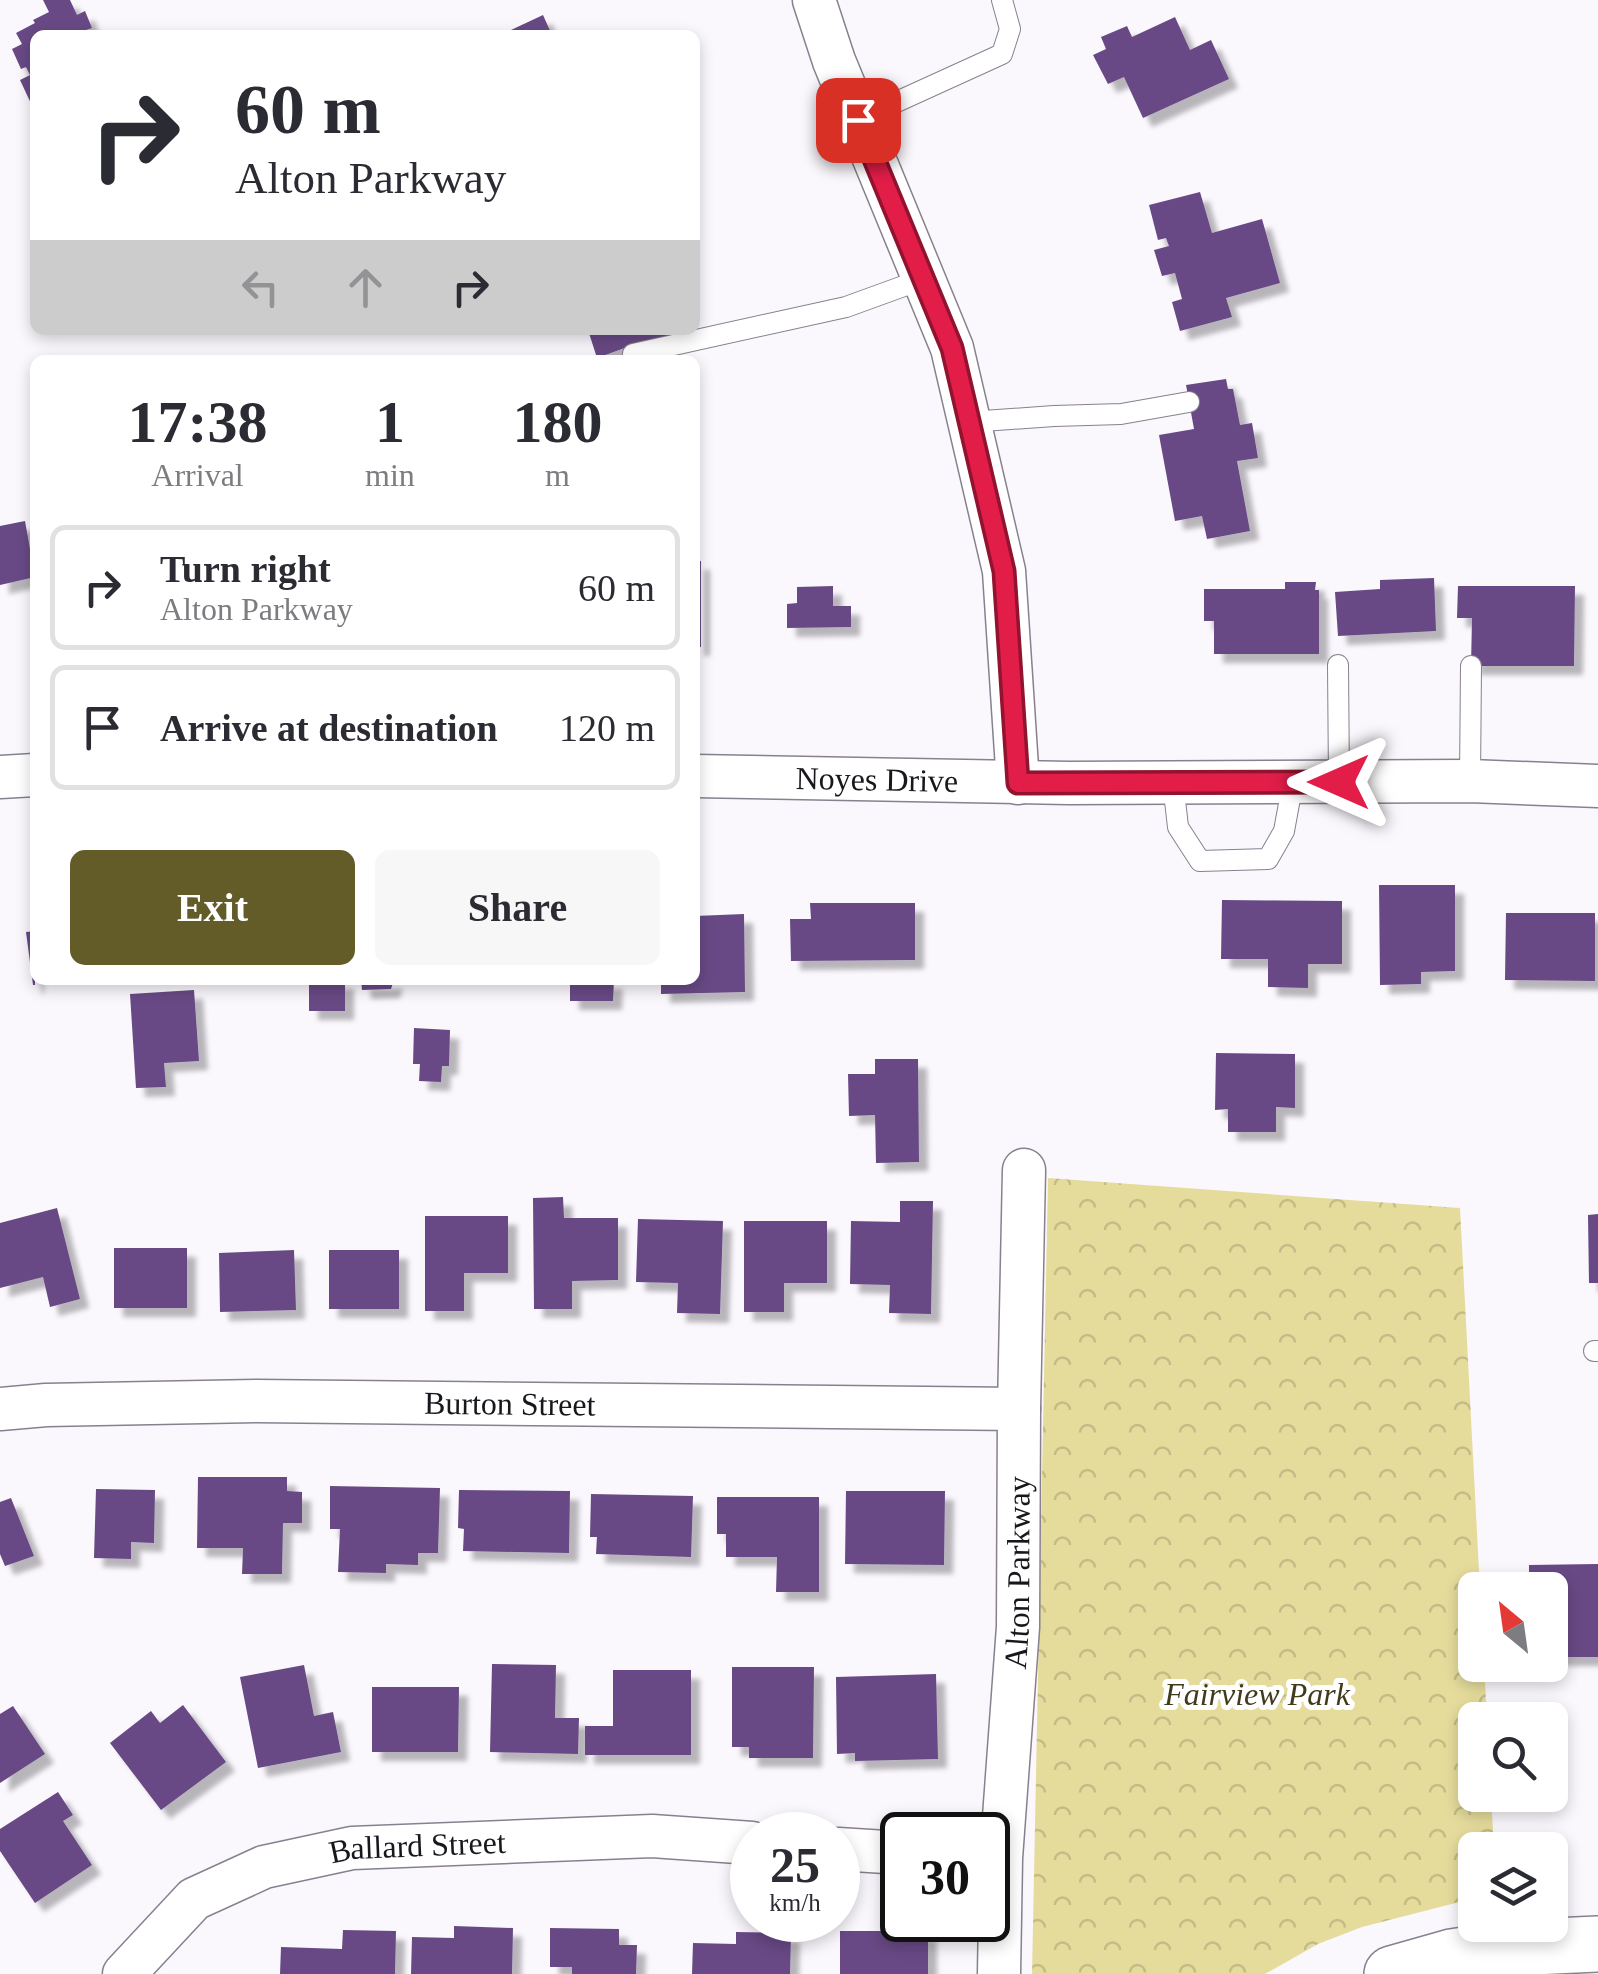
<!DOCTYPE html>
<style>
:root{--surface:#fff;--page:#f7f7f7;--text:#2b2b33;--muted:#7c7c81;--line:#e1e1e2;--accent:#635c28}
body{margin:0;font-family:Georgia,serif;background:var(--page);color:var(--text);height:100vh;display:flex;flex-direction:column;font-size:38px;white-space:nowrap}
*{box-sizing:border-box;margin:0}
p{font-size:32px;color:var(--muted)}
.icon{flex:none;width:55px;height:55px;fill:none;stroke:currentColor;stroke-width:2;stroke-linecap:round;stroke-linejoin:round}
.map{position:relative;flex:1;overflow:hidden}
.side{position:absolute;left:30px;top:355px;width:670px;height:630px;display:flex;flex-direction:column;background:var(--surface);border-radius:15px;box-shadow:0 5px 15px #0003}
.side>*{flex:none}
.banner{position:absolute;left:30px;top:30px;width:670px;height:305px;border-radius:15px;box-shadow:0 5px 15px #0003;background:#fff;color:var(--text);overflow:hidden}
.needle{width:65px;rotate:331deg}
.fabs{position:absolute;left:1458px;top:1572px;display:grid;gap:20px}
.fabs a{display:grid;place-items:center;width:110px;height:110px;border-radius:15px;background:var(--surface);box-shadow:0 5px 15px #0003;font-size:50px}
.speed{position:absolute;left:730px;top:1812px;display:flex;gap:20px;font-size:50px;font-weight:700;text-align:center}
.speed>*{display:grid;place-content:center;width:130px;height:130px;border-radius:50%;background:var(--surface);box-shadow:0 5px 15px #0003;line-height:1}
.speed small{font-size:25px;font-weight:400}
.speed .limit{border:5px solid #111;border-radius:15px;background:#fff;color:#111}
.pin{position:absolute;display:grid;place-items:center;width:85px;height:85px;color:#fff;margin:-42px;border-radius:20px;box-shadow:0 5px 15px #0006}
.me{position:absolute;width:110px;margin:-55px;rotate:270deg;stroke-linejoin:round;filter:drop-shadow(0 0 8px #0008)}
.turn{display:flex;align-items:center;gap:35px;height:210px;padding:0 40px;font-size:45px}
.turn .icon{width:130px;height:130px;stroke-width:2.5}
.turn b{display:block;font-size:70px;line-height:85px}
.lanes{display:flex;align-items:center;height:95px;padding:0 40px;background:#0003;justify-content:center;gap:50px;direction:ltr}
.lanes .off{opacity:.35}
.eta{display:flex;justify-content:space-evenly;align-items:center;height:170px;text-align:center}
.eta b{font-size:60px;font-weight:700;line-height:70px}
.button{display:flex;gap:20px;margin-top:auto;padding:20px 40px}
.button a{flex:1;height:115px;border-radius:15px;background:var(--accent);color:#fff;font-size:40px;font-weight:700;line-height:115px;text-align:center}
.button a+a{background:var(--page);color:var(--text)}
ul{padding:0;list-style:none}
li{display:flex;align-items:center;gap:30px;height:125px;margin:0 20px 15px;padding:0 20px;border:5px solid var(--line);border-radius:15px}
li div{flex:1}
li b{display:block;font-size:38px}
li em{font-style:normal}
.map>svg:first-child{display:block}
</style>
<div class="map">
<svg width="1598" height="1974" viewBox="0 0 1598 1974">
<defs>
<pattern id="park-crowns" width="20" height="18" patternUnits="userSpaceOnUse" patternTransform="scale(2.5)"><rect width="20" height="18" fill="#e5dc9c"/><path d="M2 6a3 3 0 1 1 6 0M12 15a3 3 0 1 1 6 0" fill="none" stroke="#c4bc86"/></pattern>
<filter id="shadow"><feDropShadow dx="9" dy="9" stdDeviation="2.5" flood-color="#0004"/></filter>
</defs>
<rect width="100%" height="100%" fill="#faf7fd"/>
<polygon fill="url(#park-crowns)" points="1048,1178 1460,1208 1480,1590 1475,1590 1475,1665 1484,1665 1487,1720 1475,1720 1475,1795 1491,1795 1494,1850 1475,1850 1475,1898 1362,1927 1318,1944 1265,1974 1032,1974"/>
<g fill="#674a85" filter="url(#shadow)">
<polygon points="43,0 70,0 77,15 85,11 92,28 86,30 89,35 35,35 35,112 20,80 30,75 26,67 21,69 12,49 22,44 16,33 35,23 33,20 49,12"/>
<polygon points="543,15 552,35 561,31 563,35 513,35 511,30"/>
<polygon points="1175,17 1190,50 1211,40 1229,79 1143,118 1124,77 1108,84 1093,55 1106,49 1101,37 1127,26 1132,37"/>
<polygon points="1200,192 1212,233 1262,219 1280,283 1226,298 1232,317 1180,331 1172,302 1182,299 1175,273 1162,276 1154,250 1169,246 1166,238 1158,240 1149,205"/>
<polygon points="588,330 691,330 691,331 643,348 641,342 597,358"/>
<polygon points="1226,379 1228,389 1233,389 1240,425 1252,423 1258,458 1237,461 1250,531 1207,539 1202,516 1175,521 1159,435 1194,429 1186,385"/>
<polygon points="25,521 35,577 0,585 0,526"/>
<rect x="695" y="561" width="6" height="86"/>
<polygon points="1434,578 1436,631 1338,636 1335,592 1380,589 1380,580"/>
<polygon points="1285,582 1316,582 1315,590 1319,590 1319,654 1214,654 1214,621 1204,621 1204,589 1285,589"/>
<polygon points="833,586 833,606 851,606 851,627 787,628 787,604 797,603 797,587"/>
<polygon points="1458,586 1575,586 1574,666 1471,666 1472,618 1457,618"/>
<polygon points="1379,885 1455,885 1455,971 1421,972 1421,984 1380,985"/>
<polygon points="1222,900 1342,901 1342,964 1308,964 1308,988 1268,987 1268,959 1221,959"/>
<polygon points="810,903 915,903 915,960 791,961 790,919 811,919"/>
<polygon points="1506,913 1595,913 1595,981 1505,980"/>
<polygon points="744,914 745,992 661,994 661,980 695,980 695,916"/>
<polygon points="35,931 35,985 33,985 26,932"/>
<rect x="309" y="980" width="36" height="31"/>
<polygon points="361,980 394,980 391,989 362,990"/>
<polygon points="570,980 614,980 613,1001 570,1001"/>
<polygon points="194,990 199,1061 164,1063 166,1087 136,1088 130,994"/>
<polygon points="414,1028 450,1030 449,1066 442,1066 441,1082 419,1081 420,1064 413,1064"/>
<polygon points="1216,1053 1295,1054 1295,1108 1276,1107 1276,1132 1228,1132 1228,1109 1215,1110"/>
<polygon points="875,1059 918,1059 919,1162 876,1163 875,1115 849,1116 848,1074 875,1074"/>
<polygon points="563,1197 564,1218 618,1218 618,1280 572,1281 572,1309 534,1309 533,1198"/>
<polygon points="900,1201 933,1201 931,1314 889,1313 890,1285 850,1284 851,1221 900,1222"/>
<polygon points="57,1208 80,1299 50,1307 43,1277 0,1288 0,1223"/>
<polygon points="1598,1214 1598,1283 1589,1283 1588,1215"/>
<polygon points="425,1216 508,1216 508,1273 464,1273 464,1311 425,1311"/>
<polygon points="638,1219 723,1221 720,1314 677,1313 678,1283 636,1282"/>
<polygon points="744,1221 827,1221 827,1283 784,1283 784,1312 744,1312"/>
<rect x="114" y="1248" width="73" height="60"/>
<polygon points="294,1250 296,1310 220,1312 219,1253"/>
<rect x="329" y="1250" width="70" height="59"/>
<polygon points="198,1477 287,1477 287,1491 302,1492 302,1523 283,1523 282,1574 242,1574 243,1548 197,1548"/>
<polygon points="330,1486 440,1488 438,1553 418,1553 418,1565 386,1564 386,1573 338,1572 340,1529 330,1529"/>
<polygon points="96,1489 155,1490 154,1543 131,1542 131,1559 94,1558"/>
<polygon points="459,1490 570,1491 569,1553 463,1551 464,1529 458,1528"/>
<polygon points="846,1491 945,1491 944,1565 845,1564"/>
<polygon points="591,1494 693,1496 691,1557 596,1554 597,1537 590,1537"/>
<polygon points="717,1497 819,1497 819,1592 776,1592 777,1557 726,1557 726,1534 717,1534"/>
<polygon points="11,1498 34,1556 5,1566 0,1554 0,1502"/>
<polygon points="1598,1564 1598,1657 1550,1657 1550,1590 1529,1590 1529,1565"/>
<polygon points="492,1664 556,1665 555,1718 579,1718 578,1754 490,1752"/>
<polygon points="304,1665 314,1716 333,1712 341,1752 258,1768 240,1677"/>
<polygon points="732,1667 814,1667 813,1758 749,1758 749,1747 732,1747"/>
<polygon points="613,1670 691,1670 691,1755 585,1755 585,1726 613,1726"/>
<polygon points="936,1674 938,1759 855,1761 855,1753 837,1754 836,1677"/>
<polygon points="372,1687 459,1687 458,1752 372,1752"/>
<polygon points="183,1705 226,1762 161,1810 110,1743 151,1711 160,1723"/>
<polygon points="13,1706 45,1754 0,1783 0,1714"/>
<polygon points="58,1792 73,1815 63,1821 92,1865 35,1903 0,1851 0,1829"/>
<polygon points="454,1926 513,1928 512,1974 411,1974 412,1937 454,1938"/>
<polygon points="550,1928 619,1929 619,1945 637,1945 636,1974 572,1974 572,1967 550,1967"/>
<polygon points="343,1930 396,1931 395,1974 280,1974 281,1947 342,1949"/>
<rect x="840" y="1931" width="88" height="43"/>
<polygon points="736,1932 791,1933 790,1974 692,1974 693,1943 736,1944"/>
</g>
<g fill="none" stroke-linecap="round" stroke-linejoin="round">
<g stroke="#87818f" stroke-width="22">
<g id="lane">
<polyline points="857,120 1002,54 1010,29 1002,0"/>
<polyline points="633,354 846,307 923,279"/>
<polyline points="969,422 1054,416 1121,414 1189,402"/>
<polyline points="1338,665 1339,782"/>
<polyline points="1470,781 1471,666"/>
<polyline points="1173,783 1178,827 1200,861 1268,859 1284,831 1293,782"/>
<polyline points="1594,1351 1598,1351"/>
</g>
</g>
<g stroke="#87818f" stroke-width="45">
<g id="street">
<polyline points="814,0 834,61 952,348 1004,571 1018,783"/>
<path id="s1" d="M 695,776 L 1069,783 L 1470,781 L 1598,786"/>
<polyline points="0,777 35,775"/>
<path id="s2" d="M 0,1409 L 46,1405 L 256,1401 L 1019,1409"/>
<polyline points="838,1849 902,1853"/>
<path id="s3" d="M 124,1974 L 194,1899 L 264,1867 L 352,1848 L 652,1836 L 752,1843"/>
<path id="s4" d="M 999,1974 L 1001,1858 L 1018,1627 L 1019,1409 L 1024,1170"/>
</g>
</g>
<g stroke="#87818f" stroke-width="58">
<polyline id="secondary" points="1392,1974 1452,1957 1511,1948 1598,1944"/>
</g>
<use href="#lane" stroke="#fff" stroke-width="20"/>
<use href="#street" stroke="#fff" stroke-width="42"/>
<use href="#secondary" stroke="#fff" stroke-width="55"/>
</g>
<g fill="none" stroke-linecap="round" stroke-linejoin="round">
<g stroke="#92132f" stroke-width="25">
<polyline id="route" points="858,120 952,348 1004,571 1018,783 1339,782"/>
</g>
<use href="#route" stroke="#e11d48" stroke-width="18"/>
</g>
<g text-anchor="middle" stroke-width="10" stroke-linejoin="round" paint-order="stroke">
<g font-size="32" fill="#19161c" stroke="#fff">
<text dy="11" stroke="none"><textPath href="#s1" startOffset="182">Noyes Drive</textPath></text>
<text dy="11" stroke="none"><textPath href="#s2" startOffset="510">Burton Street</textPath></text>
<text dy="11" stroke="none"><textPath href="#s4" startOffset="402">Alton Parkway</textPath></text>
<text dy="11" stroke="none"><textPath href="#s3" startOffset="335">Ballard Street</textPath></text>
</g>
<g font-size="32" font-style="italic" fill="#403b1a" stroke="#fff">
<text x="1257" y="1705">Fairview Park</text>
</g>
</g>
</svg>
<div class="fabs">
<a><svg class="needle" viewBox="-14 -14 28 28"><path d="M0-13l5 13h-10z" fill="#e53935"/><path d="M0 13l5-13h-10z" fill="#7c7c81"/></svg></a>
<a><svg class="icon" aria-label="search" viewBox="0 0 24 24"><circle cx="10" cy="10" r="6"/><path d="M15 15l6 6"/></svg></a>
<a><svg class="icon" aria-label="layers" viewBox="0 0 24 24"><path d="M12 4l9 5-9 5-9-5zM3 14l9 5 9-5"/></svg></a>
</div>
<div class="speed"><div>25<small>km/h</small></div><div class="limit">30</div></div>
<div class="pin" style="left:858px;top:120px;background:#d93025"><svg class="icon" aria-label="arrive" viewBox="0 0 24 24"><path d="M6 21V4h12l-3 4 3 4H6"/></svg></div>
<svg class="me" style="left:1339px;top:782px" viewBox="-20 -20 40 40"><path d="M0-17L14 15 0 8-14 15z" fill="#e11d48" stroke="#fff" stroke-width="4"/></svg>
<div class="banner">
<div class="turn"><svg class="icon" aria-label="right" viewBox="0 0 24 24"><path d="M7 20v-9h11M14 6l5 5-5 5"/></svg><div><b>60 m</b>Alton Parkway</div></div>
<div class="lanes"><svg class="icon off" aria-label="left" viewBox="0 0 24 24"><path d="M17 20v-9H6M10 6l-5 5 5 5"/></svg><svg class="icon off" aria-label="ahead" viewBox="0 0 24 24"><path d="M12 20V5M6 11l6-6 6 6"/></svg><svg class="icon" aria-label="right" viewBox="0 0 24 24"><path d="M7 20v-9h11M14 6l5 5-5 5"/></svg></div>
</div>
<section class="side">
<div class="eta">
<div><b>17:38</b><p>Arrival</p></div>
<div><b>1</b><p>min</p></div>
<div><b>180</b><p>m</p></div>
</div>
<ul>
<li><svg class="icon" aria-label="right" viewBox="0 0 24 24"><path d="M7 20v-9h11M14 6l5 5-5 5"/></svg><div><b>Turn right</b><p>Alton Parkway</p></div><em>60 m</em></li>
<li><svg class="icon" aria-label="arrive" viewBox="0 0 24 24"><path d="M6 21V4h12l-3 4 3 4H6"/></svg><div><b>Arrive at destination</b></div><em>120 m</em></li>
</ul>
<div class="button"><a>Exit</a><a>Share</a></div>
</section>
</div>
